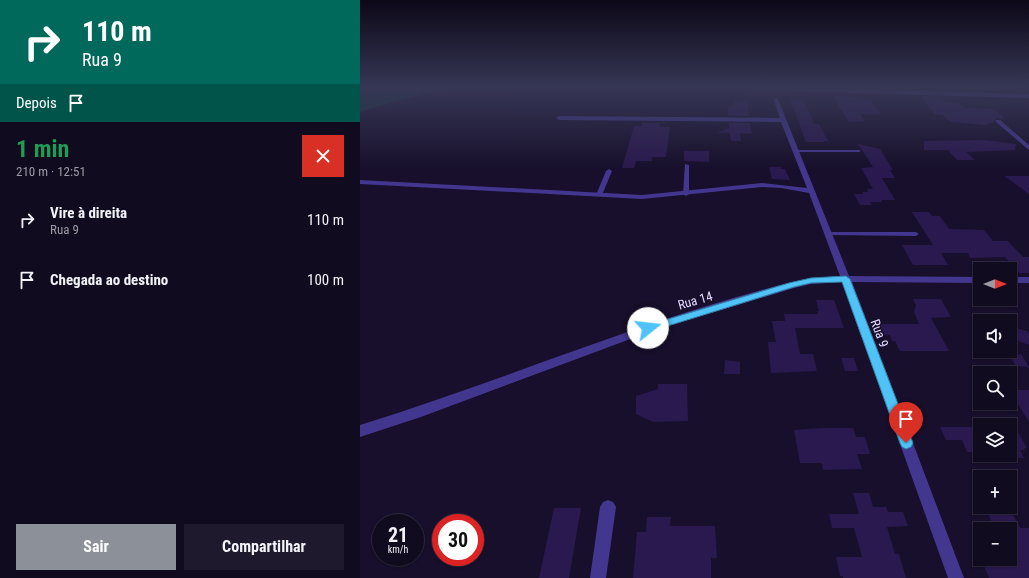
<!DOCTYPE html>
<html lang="pt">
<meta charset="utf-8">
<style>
:root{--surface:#110b20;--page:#1e192d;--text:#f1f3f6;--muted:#9c9ba5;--line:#302b3e;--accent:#8c9099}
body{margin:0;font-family:"Roboto Condensed",sans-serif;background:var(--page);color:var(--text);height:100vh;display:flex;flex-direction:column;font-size:15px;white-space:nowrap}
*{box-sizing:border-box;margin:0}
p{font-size:13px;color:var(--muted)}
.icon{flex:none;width:22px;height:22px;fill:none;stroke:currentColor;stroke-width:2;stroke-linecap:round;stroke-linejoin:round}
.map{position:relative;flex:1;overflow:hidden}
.side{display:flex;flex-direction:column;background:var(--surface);width:360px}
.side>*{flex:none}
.hud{background:#00695c;color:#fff;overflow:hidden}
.needle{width:26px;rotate:90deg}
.controls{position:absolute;left:613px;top:262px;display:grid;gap:8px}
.controls a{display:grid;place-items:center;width:44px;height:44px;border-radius:0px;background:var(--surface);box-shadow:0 1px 3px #0004,0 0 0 1px var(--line);font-size:20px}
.speed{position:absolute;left:12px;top:514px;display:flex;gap:8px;font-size:20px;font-weight:700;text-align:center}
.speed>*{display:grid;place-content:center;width:52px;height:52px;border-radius:50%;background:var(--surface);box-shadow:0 1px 3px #0004,0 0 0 1px var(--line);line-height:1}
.speed small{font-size:10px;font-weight:400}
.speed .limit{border:6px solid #d22;background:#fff;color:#111}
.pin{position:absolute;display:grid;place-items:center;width:34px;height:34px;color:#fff;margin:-41px -17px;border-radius:50% 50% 50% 0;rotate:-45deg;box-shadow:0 0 4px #0007}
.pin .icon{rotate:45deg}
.me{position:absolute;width:44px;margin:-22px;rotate:74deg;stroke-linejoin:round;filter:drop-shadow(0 0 3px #0008)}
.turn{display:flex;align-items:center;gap:14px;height:84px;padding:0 16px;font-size:18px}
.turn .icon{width:52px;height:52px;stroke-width:2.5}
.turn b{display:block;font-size:28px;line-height:34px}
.then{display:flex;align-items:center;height:38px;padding:0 16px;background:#0003;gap:8px;font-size:15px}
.round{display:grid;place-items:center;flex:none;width:42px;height:42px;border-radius:0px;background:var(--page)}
.headline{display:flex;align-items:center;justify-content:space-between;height:68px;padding:0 16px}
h1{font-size:24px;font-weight:700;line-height:30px;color:#1e9e55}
.action{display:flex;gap:8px;margin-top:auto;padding:8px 16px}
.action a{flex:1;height:46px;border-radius:0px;background:var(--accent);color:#fff;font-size:16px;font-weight:700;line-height:46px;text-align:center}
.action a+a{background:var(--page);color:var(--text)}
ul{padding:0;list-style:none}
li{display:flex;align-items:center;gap:12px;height:60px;padding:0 16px}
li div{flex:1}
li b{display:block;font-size:15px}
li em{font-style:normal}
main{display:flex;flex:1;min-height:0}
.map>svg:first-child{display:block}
</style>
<main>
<section class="side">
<div class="hud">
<div class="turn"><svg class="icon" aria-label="right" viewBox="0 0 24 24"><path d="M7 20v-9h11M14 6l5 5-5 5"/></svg><div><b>110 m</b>Rua 9</div></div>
<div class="then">Depois<svg class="icon" aria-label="arrive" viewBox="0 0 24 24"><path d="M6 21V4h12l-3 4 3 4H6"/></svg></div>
</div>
<div class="headline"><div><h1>1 min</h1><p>210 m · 12:51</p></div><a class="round" style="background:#d93025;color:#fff"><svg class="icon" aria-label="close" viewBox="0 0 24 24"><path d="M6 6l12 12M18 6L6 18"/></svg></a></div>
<ul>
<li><svg class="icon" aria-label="right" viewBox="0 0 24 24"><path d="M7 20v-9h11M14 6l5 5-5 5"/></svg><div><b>Vire à direita</b><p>Rua 9</p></div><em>110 m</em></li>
<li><svg class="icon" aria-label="arrive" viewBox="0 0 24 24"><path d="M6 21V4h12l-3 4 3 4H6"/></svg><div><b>Chegada ao destino</b></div><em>100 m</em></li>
</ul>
<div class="action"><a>Sair</a><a>Compartilhar</a></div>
</section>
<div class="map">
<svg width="669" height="578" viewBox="0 0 669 578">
<rect width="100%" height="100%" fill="#170f2b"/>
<polygon fill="#113336" points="0,88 89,88 47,98 0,112"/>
<g fill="#2a194e">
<polygon points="475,96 495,97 497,99 510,100 521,114 500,114 505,121 489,122 473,97"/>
<polygon points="562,96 581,97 586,103 599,103 605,108 634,109 645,119 636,118 635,122 625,125 593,122 588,120 583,115 573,114 573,110 571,110"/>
<polygon points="430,99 444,100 454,124 459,124 468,141 464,141 464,142 446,142"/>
<polygon points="373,101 387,101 389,116 368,116 368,107 374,106"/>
<polygon points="282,123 300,123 299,127 310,127 306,157 292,157 292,161 276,161 274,168 262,168 274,126 282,126"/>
<polygon points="369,123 390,123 392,134 380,133 381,141 371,141 370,133 357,133 369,128"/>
<polygon points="625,140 656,144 655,150 606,152 615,160 597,160 588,150 564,150 564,141"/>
<polygon points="498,144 520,149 533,170 530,170 535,178 522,178 535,200 521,200 522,202 510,202 512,205 500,205 494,194 503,194 502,192 508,192 507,189 513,189 501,168 513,167"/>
<polygon points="324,151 349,151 349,162 324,161"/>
<polygon points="409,167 421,167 421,169 425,169 430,180 412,179"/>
<polygon points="644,176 669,176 669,194"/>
<polygon points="552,212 569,212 572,216 580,216 589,229 624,230 633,241 648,241 663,257 669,257 669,273 659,273 645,257 610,258 608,253 581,253 588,265 553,265 542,245 573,245"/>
<polygon points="553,299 581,299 591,317 571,318 589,351 540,351 535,341 532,341 530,335 522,335 518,324 559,324 554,312 556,305"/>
<polygon points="456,300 474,300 484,328 435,328 440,354 453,354 457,371 411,373 408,342 416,342 412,321 425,321 424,314 458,314 457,311 459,311"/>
<polygon points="650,326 669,332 669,345 650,338"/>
<polygon points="661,354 669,367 656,366 650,357"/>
<polygon points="481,358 494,358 498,371 485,371"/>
<polygon points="365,360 380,362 380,374 364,374"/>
<polygon points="298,384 327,384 328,421 293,422 276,414 276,396 298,389"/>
<polygon points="650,390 669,390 669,422 650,391"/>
<polygon points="650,418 667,448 664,448 665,450 660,450 664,458 650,458"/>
<polygon points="580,427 620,427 620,452 607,452 602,440 586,440"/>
<polygon points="462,428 493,428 496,437 505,437 510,454 497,454 502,469 463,470 462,463 440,463 434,430"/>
<polygon points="493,493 509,493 513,507 526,507 528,512 543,512 548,526 527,527 535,554 539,554 546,578 483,578 483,576 480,576 476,557 502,557 494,528 472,528 469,514 499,514"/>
<polygon points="625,507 649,507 660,528 669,528 669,578 629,578 621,559 650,559 650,529 635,529"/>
<polygon points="194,508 221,508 209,578 179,578"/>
<polygon points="287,517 311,517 310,526 355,526 357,558 351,558 351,578 273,578 277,532 286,532"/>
</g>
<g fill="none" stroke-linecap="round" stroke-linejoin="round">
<g fill="#43368e" fill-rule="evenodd">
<polygon points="434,150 499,150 501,151 499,152 434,152"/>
<polygon points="325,164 329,165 329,194 326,196 323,194"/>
<polygon points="249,169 252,171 242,195 241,196 237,196 236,195 246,171"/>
<polygon points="469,232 556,232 559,234 556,236 467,235 466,234"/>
</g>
<g fill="#43368e" fill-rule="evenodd">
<polygon points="388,88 441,88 669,94 669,98 391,90"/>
<path d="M 413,98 L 418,99 L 489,276 L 620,277 L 620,283 L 492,282 L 604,578 L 588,578 L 482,282 L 451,284 L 434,288 L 292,331 L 61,417 L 0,437 L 0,425 C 145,380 285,319 432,282 L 451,278 L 480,276 L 449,193 L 421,188 L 402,187 L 282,199 L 0,184 L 0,180 L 282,195 L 402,183 L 447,188 L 421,122 L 199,120 L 196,118 L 199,116 L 420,118 Z"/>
<polygon points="636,120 640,120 669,145 669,150 636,122"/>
<rect x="650" y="277" width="19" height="6"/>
<polygon points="248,500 253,502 256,507 246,578 230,578 240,507 243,502"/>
</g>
</g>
<linearGradient id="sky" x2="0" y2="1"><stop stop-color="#0d0818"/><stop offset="0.52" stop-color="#363755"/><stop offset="1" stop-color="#363755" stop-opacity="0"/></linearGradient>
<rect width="669" height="169" fill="url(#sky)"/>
<polygon fill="#4fc3f7" stroke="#337fa1" points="486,276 490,279 553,443 551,447 546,449 542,447 540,443 482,282 451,283 434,287 288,332 283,328 285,326 429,283 451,278"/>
<g text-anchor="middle" stroke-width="3" stroke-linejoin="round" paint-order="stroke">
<g font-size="13" fill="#e1d9ff" stroke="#170f2b">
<text transform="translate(335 300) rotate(-16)" y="5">Rua 14</text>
<text transform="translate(520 333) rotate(70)" y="5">Rua 9</text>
</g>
</g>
</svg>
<div class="controls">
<a><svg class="needle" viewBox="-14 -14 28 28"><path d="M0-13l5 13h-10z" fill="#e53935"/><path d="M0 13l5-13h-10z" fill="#9c9ba5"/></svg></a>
<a><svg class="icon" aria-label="sound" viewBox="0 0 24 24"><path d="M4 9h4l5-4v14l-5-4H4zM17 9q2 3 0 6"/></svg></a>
<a><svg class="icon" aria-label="search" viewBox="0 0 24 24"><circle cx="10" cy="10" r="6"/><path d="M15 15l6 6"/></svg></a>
<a><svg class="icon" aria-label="layers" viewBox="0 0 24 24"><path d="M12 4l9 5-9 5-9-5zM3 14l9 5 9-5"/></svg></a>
<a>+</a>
<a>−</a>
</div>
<div class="speed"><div>21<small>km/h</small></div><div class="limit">30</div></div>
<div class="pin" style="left:546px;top:443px;background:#d93025"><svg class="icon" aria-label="arrive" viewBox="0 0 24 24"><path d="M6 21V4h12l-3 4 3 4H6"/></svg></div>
<svg class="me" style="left:288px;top:328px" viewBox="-20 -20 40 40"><circle r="19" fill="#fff"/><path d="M0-13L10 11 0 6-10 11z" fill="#4fc3f7"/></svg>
</div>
</main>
